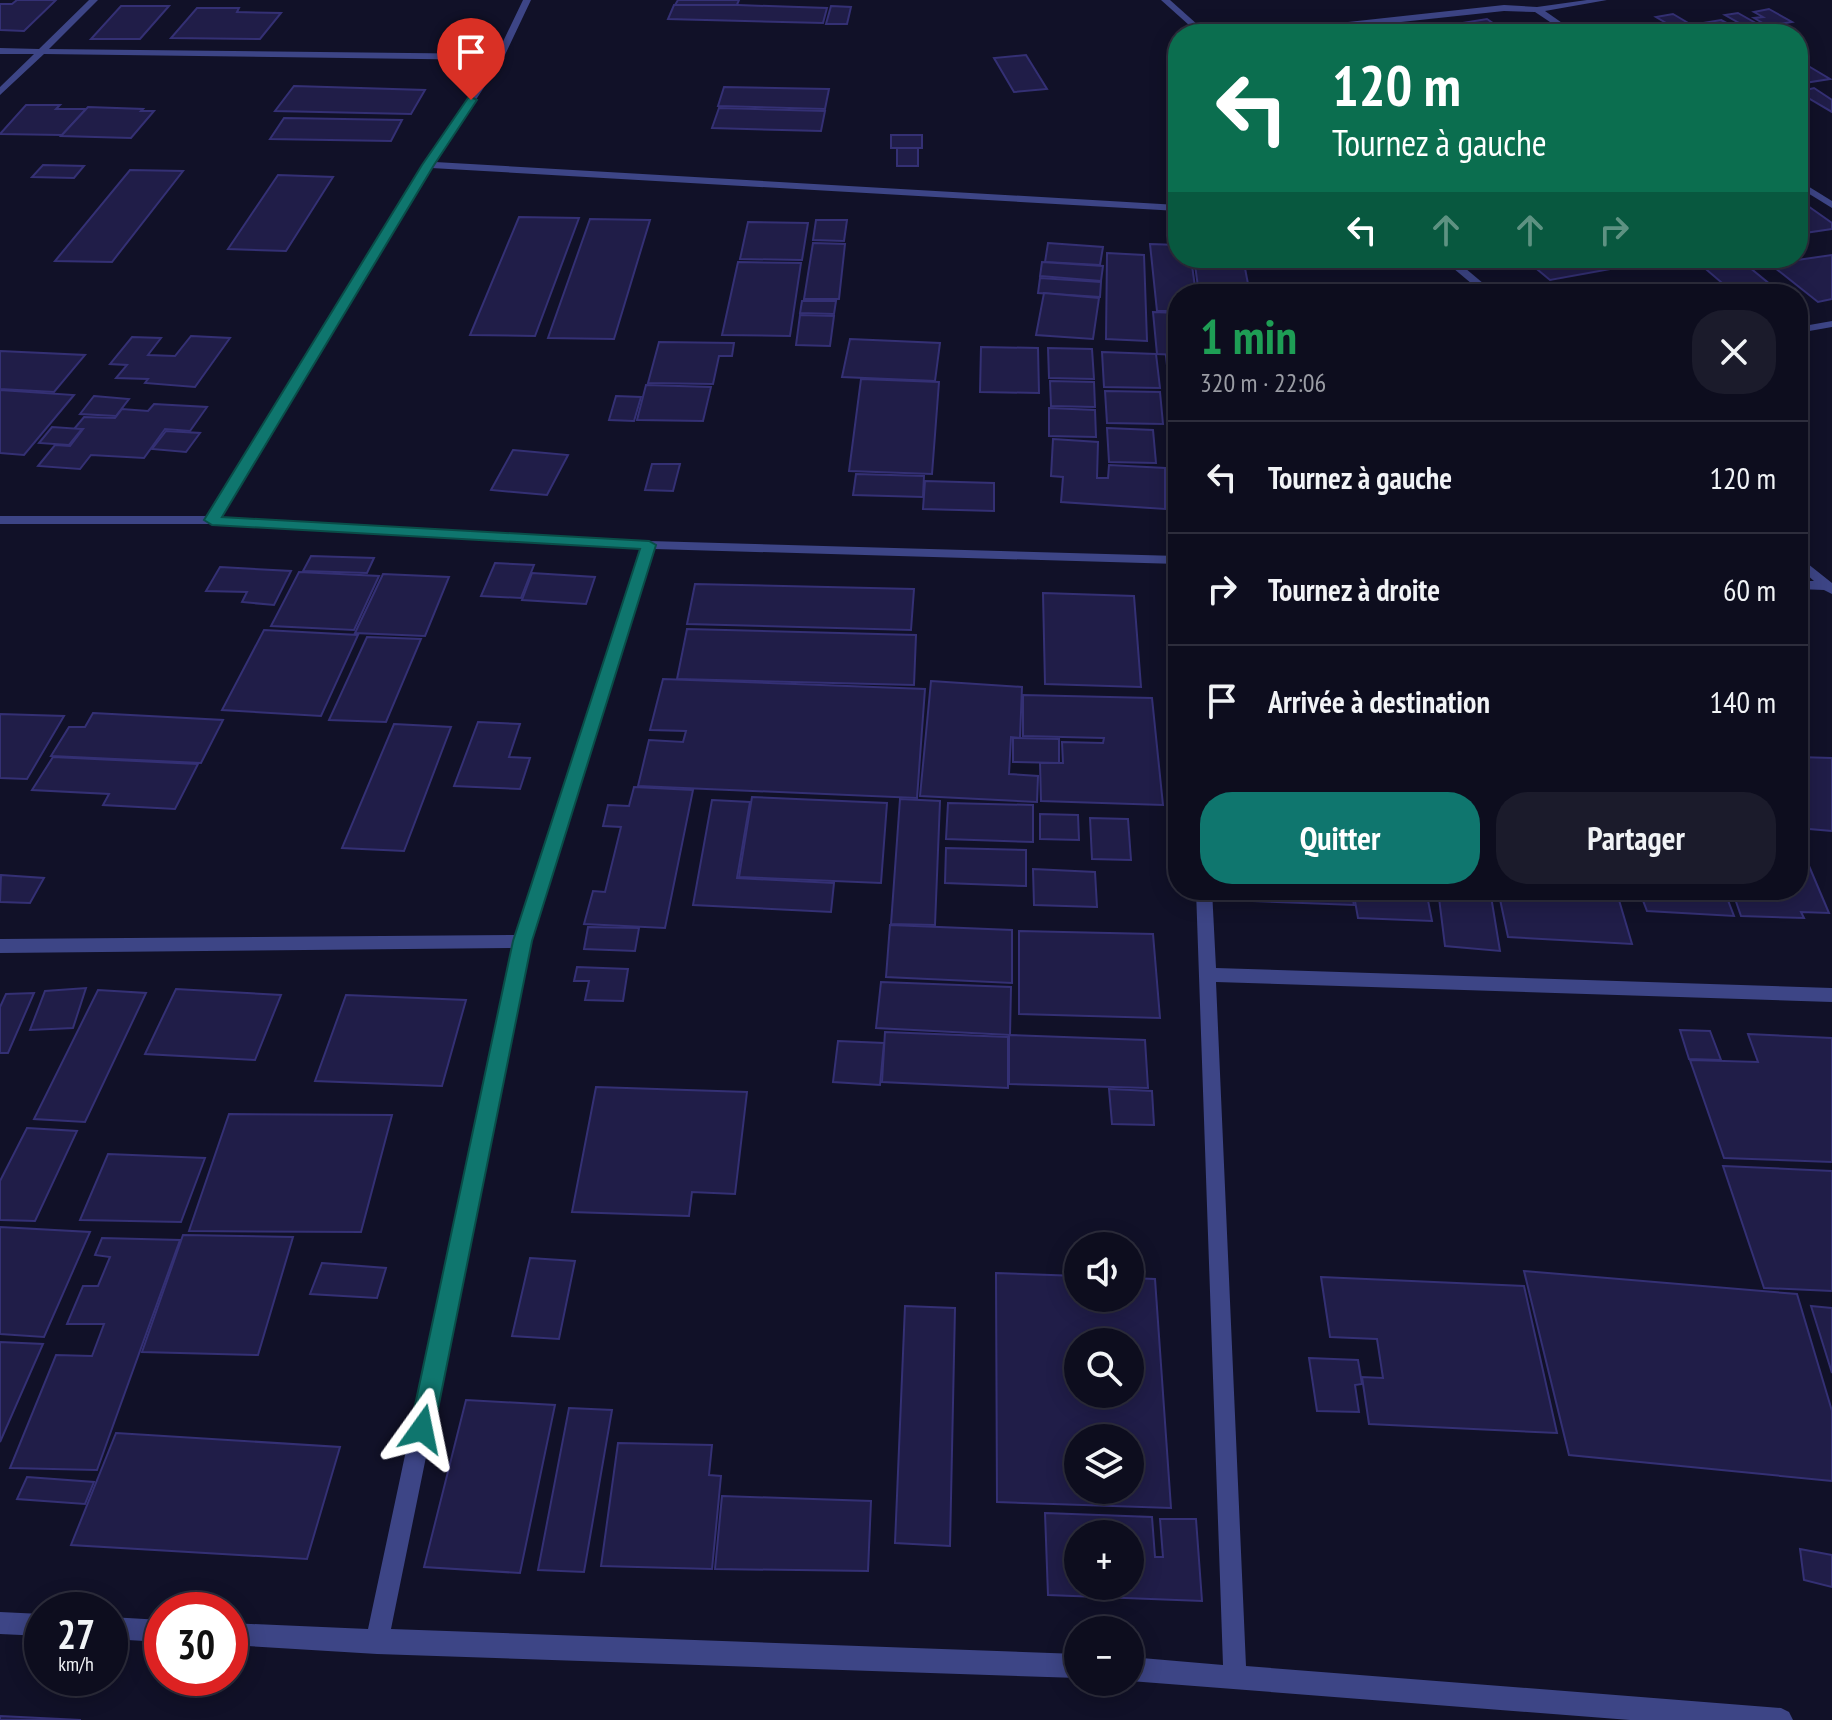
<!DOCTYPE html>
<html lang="fr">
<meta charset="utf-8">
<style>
:root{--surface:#0d0d1e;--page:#1b1b2b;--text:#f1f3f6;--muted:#9a9ca4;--line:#2d2d3c;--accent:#0f766e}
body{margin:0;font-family:"PT Sans Narrow",sans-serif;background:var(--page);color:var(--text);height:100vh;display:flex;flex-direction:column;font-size:30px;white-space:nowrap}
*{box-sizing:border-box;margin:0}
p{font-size:26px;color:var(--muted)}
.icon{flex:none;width:44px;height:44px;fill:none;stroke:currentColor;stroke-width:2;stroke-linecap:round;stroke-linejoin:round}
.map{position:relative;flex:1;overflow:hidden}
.side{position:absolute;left:1168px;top:284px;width:640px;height:616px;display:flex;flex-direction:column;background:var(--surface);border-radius:32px;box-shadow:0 4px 20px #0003,0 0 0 2px var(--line)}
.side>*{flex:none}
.banner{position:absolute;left:1168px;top:24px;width:640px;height:244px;border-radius:32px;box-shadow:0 4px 20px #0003,0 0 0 2px var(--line);background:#0b6e4f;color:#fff;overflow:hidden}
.buttons{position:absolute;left:1064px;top:1232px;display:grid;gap:16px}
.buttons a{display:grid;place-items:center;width:80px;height:80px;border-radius:50%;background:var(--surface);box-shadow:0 4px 20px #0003,0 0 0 2px var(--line);font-size:40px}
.speed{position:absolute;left:24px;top:1592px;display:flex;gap:16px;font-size:40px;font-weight:700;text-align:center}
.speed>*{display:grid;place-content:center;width:104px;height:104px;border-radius:50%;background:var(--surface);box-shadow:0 4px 20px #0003,0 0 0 2px var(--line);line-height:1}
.speed small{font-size:20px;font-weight:400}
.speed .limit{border:12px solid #d22;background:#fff;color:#111}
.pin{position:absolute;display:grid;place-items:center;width:68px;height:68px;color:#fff;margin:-82px -34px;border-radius:50% 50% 50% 0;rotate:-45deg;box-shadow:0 0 8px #0007}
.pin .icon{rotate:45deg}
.me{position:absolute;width:88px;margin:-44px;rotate:12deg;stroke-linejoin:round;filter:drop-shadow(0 0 6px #0008)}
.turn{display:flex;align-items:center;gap:28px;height:168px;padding:0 32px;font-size:36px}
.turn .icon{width:104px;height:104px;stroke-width:2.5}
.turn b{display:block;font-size:56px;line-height:68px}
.lanes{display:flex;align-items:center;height:76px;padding:0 32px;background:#0003;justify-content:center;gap:40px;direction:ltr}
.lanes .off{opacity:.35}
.round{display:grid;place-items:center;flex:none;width:84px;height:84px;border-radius:32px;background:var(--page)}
.overview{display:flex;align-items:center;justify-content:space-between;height:136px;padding:0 32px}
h1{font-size:48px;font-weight:600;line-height:60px;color:#1e9e55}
.cta{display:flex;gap:16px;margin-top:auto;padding:16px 32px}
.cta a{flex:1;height:92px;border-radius:32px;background:var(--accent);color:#fff;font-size:32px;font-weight:600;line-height:92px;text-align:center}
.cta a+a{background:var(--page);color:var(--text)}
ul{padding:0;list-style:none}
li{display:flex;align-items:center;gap:24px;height:112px;padding:0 32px;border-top:2px solid var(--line)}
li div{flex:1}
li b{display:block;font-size:30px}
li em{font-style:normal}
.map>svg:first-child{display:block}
</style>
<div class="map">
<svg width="1832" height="1720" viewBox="0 0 1832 1720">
<rect width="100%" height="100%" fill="#111128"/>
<g fill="#201d48" stroke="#343074" stroke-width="2" fill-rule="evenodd">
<polygon points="17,0 56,0 24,31 0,30 0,4 12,4"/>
<polygon points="678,0 739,0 736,7 675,5"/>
<polygon points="674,5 738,5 827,8 823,23 668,19"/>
<polygon points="121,6 169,6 140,39 91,39"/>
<polygon points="831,6 851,7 847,24 826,24"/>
<polygon points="197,8 239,8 237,12 281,13 260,39 171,38"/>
<polygon points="1769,9 1792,22 1768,26 1754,18 1763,17 1754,12"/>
<polygon points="1738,13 1761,26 1748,28 1725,15"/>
<polygon points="1673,14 1705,33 1685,34 1656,17"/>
<polygon points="1487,19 1509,34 1478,34 1462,23"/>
<polygon points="1721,20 1736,28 1711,32 1697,24"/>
<polygon points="1026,55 1047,89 1014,92 994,58"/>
<polygon points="1810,67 1830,79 1798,84 1798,69"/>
<polygon points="294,86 425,90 411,114 275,111"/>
<polygon points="724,87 829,89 825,109 718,106"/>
<polygon points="1814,88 1832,100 1832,112 1798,92"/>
<polygon points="26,105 60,105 56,109 86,109 62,135 0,134"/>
<polygon points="88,107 143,109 141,111 154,111 131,138 61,136"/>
<polygon points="719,108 825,111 821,131 712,128"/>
<polygon points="284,118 402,120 391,141 270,139"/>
<rect x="891" y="135" width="31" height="13"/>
<rect x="897" y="148" width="21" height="18"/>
<polygon points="43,165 84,166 74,178 32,177"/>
<polygon points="130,170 183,171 112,262 55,261"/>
<polygon points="278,175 333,177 286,251 228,249"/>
<polygon points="1798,199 1832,223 1832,229 1798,234"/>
<polygon points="519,217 579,218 535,336 470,335"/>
<polygon points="590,219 650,220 614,339 548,338"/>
<polygon points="816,220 847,220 844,241 813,240"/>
<polygon points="748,222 808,223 802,260 740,259"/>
<polygon points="813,243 845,244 839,299 804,299"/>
<polygon points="1048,243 1103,247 1100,265 1045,262"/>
<polygon points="1150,244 1178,245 1178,258 1191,258 1196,294 1178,294 1178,311 1157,311"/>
<polygon points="1107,253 1144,255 1147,341 1106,339"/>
<polygon points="1832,255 1832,299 1818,302 1770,264"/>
<polygon points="1194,258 1243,258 1250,294 1199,294"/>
<polygon points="1495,258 1549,258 1551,259 1509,269"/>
<polygon points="1569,258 1671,258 1550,280 1532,265"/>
<polygon points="1738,258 1782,294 1735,294 1694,259"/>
<polygon points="738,262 801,263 790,336 722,335"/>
<polygon points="1042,262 1103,266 1101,281 1040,276"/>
<polygon points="1040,278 1101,282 1100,297 1038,293"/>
<polygon points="1044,293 1099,298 1093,339 1036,335"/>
<polygon points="802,301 836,301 834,314 800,313"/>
<polygon points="1153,312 1178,313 1178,355 1157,354"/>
<polygon points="800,315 834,316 830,346 796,345"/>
<polygon points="191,336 230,338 195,387 145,383 148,379 116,378 127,365 110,364 132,337 161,338 148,355 175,356"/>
<polygon points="850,339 940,343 935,381 842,377"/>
<polygon points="659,342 734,343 732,356 719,356 713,384 648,383"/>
<polygon points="981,347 1038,348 1039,393 980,392"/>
<polygon points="1048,348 1092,349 1094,379 1049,378"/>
<polygon points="0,351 85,355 54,392 0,389"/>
<polygon points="1102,352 1156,354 1160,388 1104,387"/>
<polygon points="1166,356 1178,356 1178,403 1171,403"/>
<polygon points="861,379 939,382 932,474 849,471"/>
<polygon points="1050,381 1094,382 1095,407 1051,406"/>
<polygon points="646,385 711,387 703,421 637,420"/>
<polygon points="0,390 74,395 24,455 0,453"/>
<polygon points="1105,391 1160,392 1163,424 1107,423"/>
<polygon points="94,396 129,399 116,416 80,414"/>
<polygon points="616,396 641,397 634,421 609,420"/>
<polygon points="154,404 207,407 190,431 165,429 144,458 91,455 80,469 38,466 55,445 70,446 83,429 74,429 84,417 115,418 122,409 148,411"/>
<polygon points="1049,408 1095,410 1096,437 1049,436"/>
<polygon points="52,427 82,429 69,445 39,443"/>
<polygon points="1107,428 1153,430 1156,463 1109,462"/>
<polygon points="166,431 200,433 186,452 152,449"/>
<polygon points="1053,439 1098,442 1097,478 1108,478 1109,465 1165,468 1165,509 1061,502 1063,477 1051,476"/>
<polygon points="513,450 568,455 547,495 491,490"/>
<polygon points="652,464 680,464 673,491 645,490"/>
<polygon points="856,474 924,476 923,497 853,495"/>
<polygon points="925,481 994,483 994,511 923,509"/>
<polygon points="311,556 374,558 367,573 303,571"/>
<polygon points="495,563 534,565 521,598 481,596"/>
<polygon points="220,567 291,571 274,605 242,602 247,592 206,591"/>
<polygon points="299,572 379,576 354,630 271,626"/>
<polygon points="532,573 595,577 586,604 522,600"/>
<polygon points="383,574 449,577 425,636 355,633"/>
<polygon points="695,584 914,589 911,630 687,624"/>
<polygon points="1043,593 1134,596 1141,687 1045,684"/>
<polygon points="687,629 916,635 914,685 677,679"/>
<polygon points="264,630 358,635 321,716 222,710"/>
<polygon points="367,637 421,639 386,722 329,720"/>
<polygon points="663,679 925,689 917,798 638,786 649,740 683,742 686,731 650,730"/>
<polygon points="931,681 1022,687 1020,738 1011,737 1009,774 1038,776 1037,802 920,796"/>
<polygon points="1023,695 1152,698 1163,805 1041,801 1040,763 1063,763 1062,742 1103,743 1104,738 1023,736"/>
<polygon points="93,713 223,720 201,763 51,756 69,727 85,727"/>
<polygon points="0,714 64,716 27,779 0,778"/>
<polygon points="478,722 520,724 509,757 530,758 520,789 454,786"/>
<polygon points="394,724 451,727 404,851 342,848"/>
<polygon points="1013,738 1059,739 1059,763 1013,762"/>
<polygon points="53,757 198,764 175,809 103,805 109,794 32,790"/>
<polygon points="1798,757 1832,758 1832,831 1798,828"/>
<polygon points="634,787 693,790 665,928 584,924 593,891 605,892 621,827 603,826 608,805 629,806"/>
<polygon points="752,797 887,803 881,883 739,877"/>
<polygon points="900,799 940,801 935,925 891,924"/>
<polygon points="712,800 750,802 737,878 834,883 831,912 693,905"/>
<polygon points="948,803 1033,805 1033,842 946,839"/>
<polygon points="1040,814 1078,815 1079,840 1040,839"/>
<polygon points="1090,818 1128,819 1131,860 1092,859"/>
<polygon points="1798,840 1829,913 1801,912 1804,918 1741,916 1732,890 1798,890"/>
<polygon points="946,848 1026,850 1026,886 945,883"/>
<polygon points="1033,869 1095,872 1097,907 1034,905"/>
<polygon points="1,875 44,878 30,903 0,902"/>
<polygon points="1252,890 1351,890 1354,905 1253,901"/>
<polygon points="1353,890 1426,890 1432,921 1358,918"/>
<polygon points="1438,890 1490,890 1500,951 1445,946"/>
<polygon points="1498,890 1616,890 1632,944 1508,937"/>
<polygon points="1639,890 1724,890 1734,916 1647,911"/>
<polygon points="890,925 1012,930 1012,983 886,977"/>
<polygon points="588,927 639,928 635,951 584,949"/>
<polygon points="1019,931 1153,934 1160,1018 1019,1014"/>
<polygon points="577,967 628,969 623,1001 585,1000 589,981 574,981"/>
<polygon points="881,982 1011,987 1010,1035 876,1028"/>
<polygon points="86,988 73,1028 30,1030 45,991"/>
<polygon points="176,989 281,995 255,1060 145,1054"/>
<polygon points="98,990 146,993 85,1122 34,1119"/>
<polygon points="34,993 8,1053 0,1053 0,1007 6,994"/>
<polygon points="346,995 466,1000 442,1086 315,1081"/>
<polygon points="1680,1030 1710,1031 1721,1060 1689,1059"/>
<polygon points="885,1032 1008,1037 1008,1088 882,1082"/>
<polygon points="1748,1034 1832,1038 1832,1162 1724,1158 1690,1060 1758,1062"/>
<polygon points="1009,1035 1145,1040 1148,1088 1009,1084"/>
<polygon points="838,1041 884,1043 880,1085 833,1082"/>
<polygon points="596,1087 747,1092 735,1194 692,1192 689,1216 572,1212"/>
<polygon points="1109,1089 1152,1091 1154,1125 1112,1124"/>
<polygon points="229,1114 392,1115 361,1232 189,1231"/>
<polygon points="27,1128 77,1131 35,1221 0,1220 0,1181"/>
<polygon points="108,1154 205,1158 181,1222 80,1220"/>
<polygon points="1723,1166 1832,1171 1832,1291 1764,1288"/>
<polygon points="0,1227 90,1232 44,1337 0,1334"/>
<polygon points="183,1235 293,1237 258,1355 142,1352"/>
<polygon points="102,1238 180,1240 97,1470 10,1468 56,1355 92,1356 104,1324 67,1324 83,1286 98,1286 110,1257 95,1255"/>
<polygon points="530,1258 575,1261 559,1339 512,1336"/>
<polygon points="322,1263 386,1268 377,1298 310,1294"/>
<polygon points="1524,1271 1797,1294 1832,1411 1832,1481 1569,1455"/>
<path d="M 996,1273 L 1078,1276 L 1078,1298 L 1130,1298 L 1130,1278 L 1155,1279 L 1171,1508 L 997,1502 ZM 1078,1342 L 1130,1342 L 1130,1394 L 1078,1394 ZM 1078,1438 L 1130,1438 L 1130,1490 L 1078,1490 Z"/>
<polygon points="1321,1277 1524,1286 1557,1433 1369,1424 1362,1377 1383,1378 1377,1339 1330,1337"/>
<polygon points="905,1306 955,1308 950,1546 895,1543"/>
<polygon points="1811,1306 1832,1308 1832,1373"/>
<polygon points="0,1342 43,1344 0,1442"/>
<polygon points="1309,1358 1358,1360 1362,1384 1355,1385 1359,1412 1317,1411"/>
<polygon points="466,1400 555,1405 520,1573 424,1567"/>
<polygon points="569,1408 612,1410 584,1572 538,1570"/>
<polygon points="116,1433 340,1447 307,1559 71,1545"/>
<polygon points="618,1443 712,1445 709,1475 721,1476 712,1569 601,1566"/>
<polygon points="27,1477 94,1482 85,1504 17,1499"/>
<polygon points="722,1496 871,1501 868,1571 715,1569"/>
<path d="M 1045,1513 L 1152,1517 L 1155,1557 L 1163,1557 L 1160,1519 L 1196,1519 L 1202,1601 L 1048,1595 ZM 1078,1534 L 1130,1534 L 1130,1586 L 1078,1586 Z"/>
<polygon points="1800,1549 1832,1555 1832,1587 1804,1580"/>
<polygon points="0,1716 81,1720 0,1720"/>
</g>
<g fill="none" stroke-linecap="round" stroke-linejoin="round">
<g fill="#3d4586" fill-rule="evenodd">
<polygon points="89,0 98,0 49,49 497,54 523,0 531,0 504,57 435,162 1178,205 1178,211 431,168 221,517 649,541 1178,556 1178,564 654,549 531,941 391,1629 1078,1654 1078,1678 377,1654 230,1645 230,1623 368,1629 513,948 0,953 0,939 517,935 641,549 212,524 0,524 0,516 208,516 423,165 494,60 44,54 0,95 0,87 34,54 0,54 0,48 39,49"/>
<polygon points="1161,0 1170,0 1208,34 1199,34"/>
<polygon points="1587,0 1607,0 1545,11 1578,34 1568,34 1535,12 1504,11 1289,34 1261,34 1265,31 1504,5 1537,7"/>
<polygon points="1798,180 1832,201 1832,208 1798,187"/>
<polygon points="1441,258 1453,258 1496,294 1484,294"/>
<polygon points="1832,321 1832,327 1798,333 1798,327"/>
<polygon points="1798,556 1832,583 1832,594 1824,590 1798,589 1798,581 1814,581 1798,567"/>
<polygon points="1196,890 1212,890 1216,968 1832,988 1832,1002 1216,982 1246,1666 1781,1708 1789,1712 1793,1720 1630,1720 1130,1681 1130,1657 1223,1665"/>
<polygon points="0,1612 42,1614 42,1636 0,1634"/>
<polygon points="110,1617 162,1620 162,1642 110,1639"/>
</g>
</g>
<polygon fill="#0f766e" stroke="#0a4d48" stroke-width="2" points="471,97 477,100 434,165 222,517 649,541 656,545 532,941 434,1429 430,1437 422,1440 413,1437 410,1429 513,941 640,549 212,525 204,520 422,165 468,98"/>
</svg>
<div class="buttons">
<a><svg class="icon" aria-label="sound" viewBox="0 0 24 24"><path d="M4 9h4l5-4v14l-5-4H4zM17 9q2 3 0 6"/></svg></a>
<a><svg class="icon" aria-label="search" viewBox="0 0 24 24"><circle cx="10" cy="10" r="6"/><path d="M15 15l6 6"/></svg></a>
<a><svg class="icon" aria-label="layers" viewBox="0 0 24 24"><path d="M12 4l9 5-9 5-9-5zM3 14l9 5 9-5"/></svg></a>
<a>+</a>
<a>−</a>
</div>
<div class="speed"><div>27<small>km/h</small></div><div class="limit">30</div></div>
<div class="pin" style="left:471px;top:100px;background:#d93025"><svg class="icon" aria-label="arrive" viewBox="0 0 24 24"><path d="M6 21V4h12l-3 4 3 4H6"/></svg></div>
<svg class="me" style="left:422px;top:1429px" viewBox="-20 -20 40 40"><path d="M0-17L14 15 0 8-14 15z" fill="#0f766e" stroke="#fff" stroke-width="4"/></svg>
<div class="banner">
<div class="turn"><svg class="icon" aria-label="left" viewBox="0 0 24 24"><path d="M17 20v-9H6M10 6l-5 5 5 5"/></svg><div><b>120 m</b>Tournez à gauche</div></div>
<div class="lanes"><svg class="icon" aria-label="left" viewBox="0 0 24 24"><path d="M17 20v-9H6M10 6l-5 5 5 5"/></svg><svg class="icon off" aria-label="ahead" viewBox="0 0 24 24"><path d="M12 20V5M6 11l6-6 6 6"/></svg><svg class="icon off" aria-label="ahead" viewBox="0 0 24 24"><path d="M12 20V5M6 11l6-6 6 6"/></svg><svg class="icon off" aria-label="right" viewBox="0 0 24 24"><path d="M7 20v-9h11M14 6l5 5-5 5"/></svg></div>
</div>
<section class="side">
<div class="overview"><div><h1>1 min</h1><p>320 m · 22:06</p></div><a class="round"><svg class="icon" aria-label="close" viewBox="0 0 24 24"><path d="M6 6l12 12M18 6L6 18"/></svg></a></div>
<ul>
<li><svg class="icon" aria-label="left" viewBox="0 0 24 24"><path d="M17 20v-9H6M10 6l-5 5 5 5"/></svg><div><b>Tournez à gauche</b></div><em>120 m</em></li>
<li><svg class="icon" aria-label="right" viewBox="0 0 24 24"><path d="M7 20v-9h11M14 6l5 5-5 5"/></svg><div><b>Tournez à droite</b></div><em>60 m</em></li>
<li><svg class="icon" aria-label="arrive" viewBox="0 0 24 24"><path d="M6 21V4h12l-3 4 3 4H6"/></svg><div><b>Arrivée à destination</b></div><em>140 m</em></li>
</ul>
<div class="cta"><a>Quitter</a><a>Partager</a></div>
</section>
</div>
